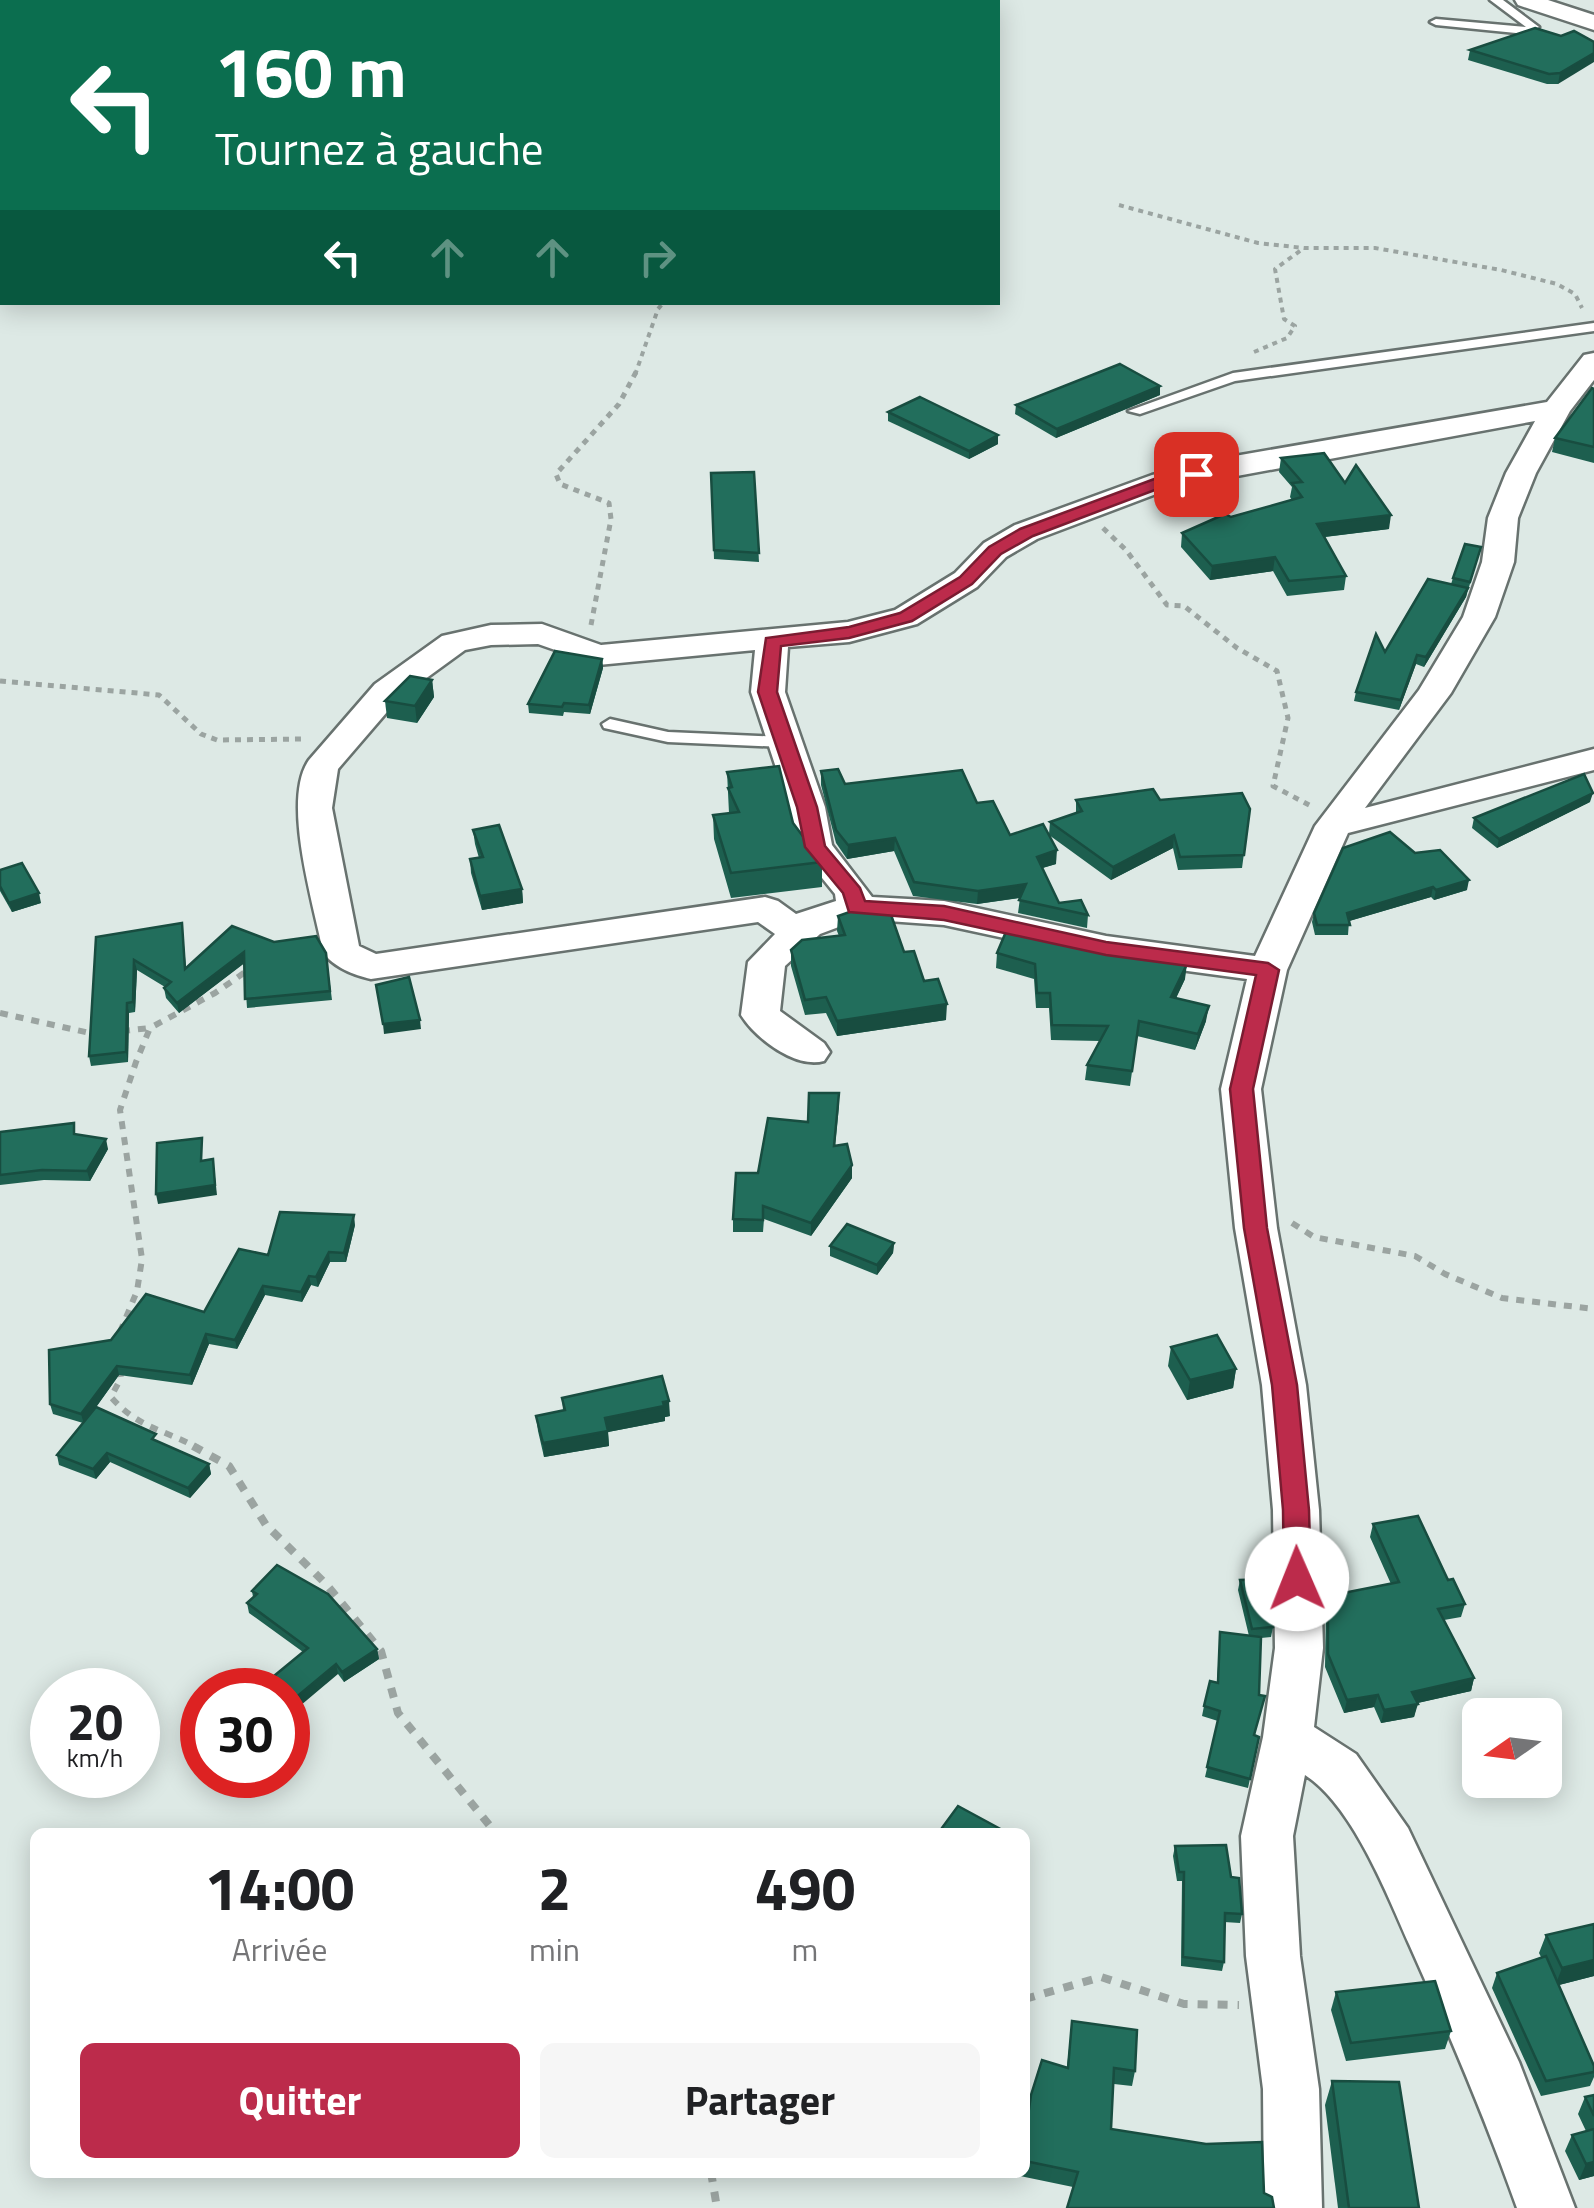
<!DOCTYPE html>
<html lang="fr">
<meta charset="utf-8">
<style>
:root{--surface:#fff;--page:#f6f6f6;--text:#202124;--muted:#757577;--accent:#bc2b4b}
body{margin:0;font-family:"Titillium Web",sans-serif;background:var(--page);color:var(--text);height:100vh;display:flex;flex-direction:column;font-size:38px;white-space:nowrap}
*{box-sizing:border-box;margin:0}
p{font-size:32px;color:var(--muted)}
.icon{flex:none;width:55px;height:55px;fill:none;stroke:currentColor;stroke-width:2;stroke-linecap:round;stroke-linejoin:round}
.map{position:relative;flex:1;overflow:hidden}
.panel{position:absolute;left:30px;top:1828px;width:1000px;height:350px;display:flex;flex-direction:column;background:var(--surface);border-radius:15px;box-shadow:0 5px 25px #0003}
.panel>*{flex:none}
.hud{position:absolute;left:0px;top:0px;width:1000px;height:305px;box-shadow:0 5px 25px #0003;background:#0b6e4f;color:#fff;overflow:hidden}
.needle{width:65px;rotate:256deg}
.tools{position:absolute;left:1462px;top:1698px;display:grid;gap:20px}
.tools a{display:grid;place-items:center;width:100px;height:100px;border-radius:15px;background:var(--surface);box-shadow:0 5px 25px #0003;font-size:50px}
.speed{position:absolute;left:30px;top:1668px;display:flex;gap:20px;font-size:50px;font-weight:700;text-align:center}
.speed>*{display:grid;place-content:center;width:130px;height:130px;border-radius:50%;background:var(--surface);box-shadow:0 5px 25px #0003;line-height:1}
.speed small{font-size:25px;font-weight:400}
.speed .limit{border:15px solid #d22;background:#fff;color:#111}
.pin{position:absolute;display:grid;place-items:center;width:85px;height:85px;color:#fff;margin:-42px;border-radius:20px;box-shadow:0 5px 15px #0006}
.me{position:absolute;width:110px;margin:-55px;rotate:359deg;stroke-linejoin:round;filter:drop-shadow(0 0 8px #0008)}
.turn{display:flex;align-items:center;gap:35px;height:210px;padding:0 50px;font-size:45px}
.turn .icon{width:130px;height:130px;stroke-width:2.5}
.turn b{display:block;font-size:70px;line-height:85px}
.lanes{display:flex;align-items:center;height:95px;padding:0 50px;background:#0003;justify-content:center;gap:50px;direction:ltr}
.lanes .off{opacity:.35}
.eta{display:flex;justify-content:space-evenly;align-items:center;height:170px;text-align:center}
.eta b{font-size:60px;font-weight:700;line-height:70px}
.button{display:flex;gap:20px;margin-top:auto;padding:20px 50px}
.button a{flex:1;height:115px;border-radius:15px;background:var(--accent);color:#fff;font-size:40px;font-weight:700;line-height:115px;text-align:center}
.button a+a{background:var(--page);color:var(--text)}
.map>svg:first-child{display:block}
</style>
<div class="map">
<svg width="1594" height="2208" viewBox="0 0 1594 2208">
<rect width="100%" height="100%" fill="#dde9e5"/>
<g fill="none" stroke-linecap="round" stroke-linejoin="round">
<g stroke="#68726f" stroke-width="5">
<g id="lane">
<polygon points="516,0 528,0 528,2 517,2"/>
<polygon points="1490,0 1503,0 1539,27 1527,34 1436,25 1430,22 1436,19 1526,27"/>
<polygon points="1594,323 1594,331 1235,381 1140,414 1128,411 1233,373"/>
<polygon points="610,719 668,732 783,737 792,742 783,747 668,742 604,728 602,724"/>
</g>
</g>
<g stroke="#68726f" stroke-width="5">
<g id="street">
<polygon points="1515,0 1548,0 1594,15 1594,30 1518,5"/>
<path d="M 1594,353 L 1594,380 L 1570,411 L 1536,473 L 1518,518 L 1514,562 L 1495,617 L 1451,693 L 1365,808 L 1594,749 L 1594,770 L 1348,833 L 1287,970 L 1261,1089 L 1277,1228 L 1306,1385 L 1319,1510 L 1323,1648 L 1314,1727 L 1356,1754 L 1408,1828 L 1519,2062 L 1575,2208 L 1517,2208 C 1485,2118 1448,2031 1409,1944 C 1387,1894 1352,1805 1305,1775 L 1293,1836 L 1300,1956 L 1319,2089 L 1322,2208 L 1264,2208 L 1263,2089 L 1246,1956 L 1241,1836 L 1263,1737 L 1275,1648 L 1273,1510 L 1262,1385 L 1235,1228 L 1221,1089 L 1247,979 L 1106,960 L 944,925 L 860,919 L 820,934 L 785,966 L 780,1011 L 824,1043 L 830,1052 L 824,1061 C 796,1069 756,1039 741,1015 L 748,962 L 775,934 L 758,922 L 371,979 C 354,975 333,967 323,952 C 314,905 281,800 309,760 L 375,684 L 442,636 L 491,625 L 542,624 L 601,645 L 848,622 L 895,610 L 955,573 L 984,543 L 1015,525 L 1152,475 L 1229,457 L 1547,402 L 1584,355 ZM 1535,421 L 1506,473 L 1488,518 L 1482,562 L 1463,617 L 1419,690 L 1315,826 L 1255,956 L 1106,936 L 944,901 L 872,897 L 832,845 L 825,807 L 785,692 L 788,647 L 849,642 L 917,624 L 977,587 L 1006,557 L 1037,539 L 1172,488 ZM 538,644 L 598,665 L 755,650 L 751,692 L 789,807 L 797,847 L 835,894 L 836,901 L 796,914 L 778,901 L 765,897 L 376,954 L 359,946 L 332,808 L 338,769 L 399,698 L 465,650 L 491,645 Z"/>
</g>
</g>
<g stroke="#9ba4a1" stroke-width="4" stroke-dasharray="5 5" stroke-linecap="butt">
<polyline points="1119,205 1258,243 1304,248 1375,248 1501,270 1557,284 1575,294 1582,308"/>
<polyline points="1254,352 1287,338 1295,326 1284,319 1275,269 1304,248"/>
<polyline points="635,375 658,309 664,302"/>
</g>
<g stroke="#9ba4a1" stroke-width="5" stroke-dasharray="6 6" stroke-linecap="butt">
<polyline points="1103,528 1126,550 1167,605 1184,606 1237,648 1277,671 1288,718 1273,786 1311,806"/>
<polyline points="591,625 611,519 609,503 560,484 556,474 619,404 636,372"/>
<polyline points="0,681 159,695 201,734 217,740 306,739"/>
</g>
<g stroke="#9ba4a1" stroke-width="6" stroke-dasharray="8 8" stroke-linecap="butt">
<polyline points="0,1013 94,1034"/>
<polyline points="122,1031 150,1028"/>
<polyline points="1292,1223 1314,1237 1415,1256 1445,1274 1502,1298 1594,1309"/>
<polyline points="120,1332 137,1291 142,1259 120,1110 136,1062 150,1028 215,993 251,968"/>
<path d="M 120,1369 L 121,1378 L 111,1397 C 138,1428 163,1429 198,1448"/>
</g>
<g stroke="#9ba4a1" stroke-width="8" stroke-dasharray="10 10" stroke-linecap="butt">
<polyline points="193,1446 229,1466 266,1525 326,1584 381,1651 398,1713 495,1832"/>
<polyline points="1025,1999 1101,1977 1184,2004 1239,2005"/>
<polyline points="711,2172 717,2208"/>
</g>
<use href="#lane" fill="#fff" fill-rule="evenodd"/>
<use href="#street" fill="#fff" fill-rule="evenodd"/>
</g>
<g fill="#1d5f4f">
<polygon points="1561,36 1594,42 1558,84 1547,84 1468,60 1470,50"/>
<polygon points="1594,389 1594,463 1552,452 1555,438"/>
<polygon points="1160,395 1056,438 1015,414 1016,405"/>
<polygon points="888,412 998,435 998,444 969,459 888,421"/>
<polygon points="1281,458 1345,483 1389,529 1325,537 1346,576 1344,590 1287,596 1273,571 1210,580 1181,547 1182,533 1292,500 1290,497 1292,487 1279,472"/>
<polygon points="754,472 759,562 714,559 711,473"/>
<polygon points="1481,547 1466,597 1424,667 1416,664 1399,710 1354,701 1356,692 1385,652 1451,584 1453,578"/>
<polygon points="602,659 603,668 590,714 564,712 563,716 529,713 528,704"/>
<polygon points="432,680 434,697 417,723 387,718 385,701"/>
<polygon points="821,771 845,784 977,803 1010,835 1049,834 1050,822 1076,813 1076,800 1160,800 1250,809 1242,868 1178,870 1173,848 1111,880 1049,835 1056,864 1042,868 1059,903 1088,915 1087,928 1018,913 1020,898 977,904 913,896 894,851 847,859 836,843 821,785"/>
<polygon points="727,772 793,823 822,862 822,887 731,898 714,839 713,815 729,813"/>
<polygon points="1590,802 1497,848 1472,828 1474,818"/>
<polygon points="473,830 522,889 523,903 482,910 471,873 470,859 479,858 475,844"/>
<polygon points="1415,853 1467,890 1434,900 1431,897 1349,921 1348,935 1315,935 1312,922 1314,913"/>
<polygon points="0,870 41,903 12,912 0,891"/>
<polygon points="838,916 904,952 924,981 946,1020 837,1036 826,1013 805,1015 791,966 791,950 839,936 837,931"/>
<polygon points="182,923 186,968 274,942 326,953 332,1000 247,1008 244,963 179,1013 166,998 164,988 165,987 137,970 135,1012 129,1013 128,1062 91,1066 89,1056 96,937"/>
<polygon points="997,953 1185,979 1176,998 1206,1021 1195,1050 1137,1036 1130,1086 1085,1080 1087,1065 1100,1041 1051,1040 1049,1008 1036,1008 1034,979 996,968"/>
<polygon points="839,1106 835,1146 852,1178 811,1236 764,1219 763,1232 733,1232 733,1219 758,1173 808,1122"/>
<polygon points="0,1132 76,1134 108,1149 90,1181 44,1180 0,1185"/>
<polygon points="355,1225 346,1262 330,1262 318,1287 311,1285 302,1302 265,1295 237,1349 209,1344 192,1385 119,1375 94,1410 158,1442 209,1464 211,1474 190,1498 110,1462 96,1479 59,1465 57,1455 83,1423 53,1414 50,1404 111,1340 204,1312 268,1255"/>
<polygon points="894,1243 893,1253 877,1275 830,1256 830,1246"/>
<polygon points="1171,1347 1236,1369 1233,1388 1187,1400 1168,1366"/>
<polygon points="562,1398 670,1416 665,1417 665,1421 608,1432 609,1446 544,1457 538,1431 536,1416 563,1410"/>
<polygon points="1373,1524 1448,1580 1465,1604 1461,1617 1444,1620 1474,1678 1471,1691 1417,1703 1414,1717 1381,1723 1374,1707 1344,1713 1325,1667 1326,1609 1328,1596 1391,1584 1370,1537"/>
<polygon points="1240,1580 1273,1627 1271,1637 1261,1638 1255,1736 1259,1737 1248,1788 1205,1777 1218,1721 1202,1716 1204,1706 1217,1683 1220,1632 1249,1636 1238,1590"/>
<polygon points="252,1591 377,1649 379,1659 344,1682 338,1674 303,1652 249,1613 247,1603 253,1597"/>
<polygon points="1175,1846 1231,1877 1242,1914 1240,1923 1224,1922 1224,1962 1222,1971 1181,1966 1182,1881 1177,1881 1173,1856"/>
<polygon points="1594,1924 1594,1976 1559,1985 1594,2066 1594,2077 1590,2086 1541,2096 1492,1988 1497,1973 1541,1957 1539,1953 1546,1935"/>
<polygon points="1336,1992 1451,2031 1445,2049 1346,2061 1331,2010"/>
<polygon points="1072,2021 1135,2071 1132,2086 1114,2084 1073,2187 1020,2176 1020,2172 1025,2172 1025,2137 1067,2067"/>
<polygon points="1332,2081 1419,2208 1338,2208 1325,2105"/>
<polygon points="1594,2095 1594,2176 1579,2180 1565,2151 1572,2135 1586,2131 1578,2114 1585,2097"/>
</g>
<g fill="#184d40">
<polygon points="1594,53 1594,62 1558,84 1560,73"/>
<polygon points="1160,386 1160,395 1056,438 1057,429"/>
<polygon points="998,435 998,444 969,459 969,451"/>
<polygon points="1391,515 1389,529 1315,538 1317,524"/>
<polygon points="1275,557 1273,571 1210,580 1212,566"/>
<polygon points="1468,588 1466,597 1424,667 1426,657"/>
<polygon points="1417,655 1416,664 1399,710 1401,700"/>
<polygon points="602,659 603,668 590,714 589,705"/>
<polygon points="432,680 434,697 417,723 415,706"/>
<polygon points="1593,793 1590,802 1497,848 1499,839"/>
<polygon points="1174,835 1173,848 1111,880 1113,867"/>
<polygon points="895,838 894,851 847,859 848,845"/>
<polygon points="1057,850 1056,864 1036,870 1037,857"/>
<polygon points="1469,880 1467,890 1434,900 1436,890"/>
<polygon points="1026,884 1025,897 977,904 978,891"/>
<polygon points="1433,887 1431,897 1346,922 1347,913"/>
<polygon points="522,889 523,903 482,910 480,896"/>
<polygon points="39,893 41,903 12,912 9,903"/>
<polygon points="244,952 246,962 179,1013 177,1003"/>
<polygon points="134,960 137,970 135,1012 133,1002"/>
<polygon points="1187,964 1185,979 1169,1013 1171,997"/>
<polygon points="127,1003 129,1013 128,1062 126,1052"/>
<polygon points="947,1004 946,1020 837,1036 837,1021"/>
<polygon points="1209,1006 1206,1021 1195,1050 1198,1034"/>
<polygon points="420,1020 421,1029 384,1034 383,1024"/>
<polygon points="106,1139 108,1149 90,1181 87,1171"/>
<polygon points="213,1159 217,1195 158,1204 156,1194"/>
<polygon points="852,1165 852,1178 811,1236 811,1223"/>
<polygon points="354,1215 355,1225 346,1262 344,1253"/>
<polygon points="894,1243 893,1253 877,1275 877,1265"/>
<polygon points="329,1252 330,1262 318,1287 316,1277"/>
<polygon points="309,1276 311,1285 302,1302 301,1292"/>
<polygon points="263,1286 265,1295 237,1349 235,1340"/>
<polygon points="206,1334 209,1344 192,1385 190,1375"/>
<polygon points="117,1366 119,1375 84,1424 81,1414"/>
<polygon points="1236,1369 1233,1388 1187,1400 1190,1380"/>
<polygon points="669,1401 670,1416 665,1417 665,1421 608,1432 609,1446 544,1457 543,1443 605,1418"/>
<polygon points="107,1453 110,1462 96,1479 93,1469"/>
<polygon points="209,1464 211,1474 190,1498 188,1488"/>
<polygon points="377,1649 379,1659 344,1682 342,1672"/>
<polygon points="336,1664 338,1674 288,1716 288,1704"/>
<polygon points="1474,1678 1471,1691 1409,1705 1412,1692"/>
<polygon points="1378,1695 1374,1707 1344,1713 1347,1700"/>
<polygon points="1418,1704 1414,1717 1381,1723 1384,1710"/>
<polygon points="1594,1960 1594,1976 1555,1986 1562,1968"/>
<polygon points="1594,2162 1594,2176 1579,2180 1586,2164"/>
</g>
<g fill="#226e5c" stroke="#184d40" stroke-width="2.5">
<polygon points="288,0 322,0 323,2 289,2"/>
<polygon points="1535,28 1561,36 1574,31 1594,42 1594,53 1560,73 1549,74 1470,50"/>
<polygon points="1120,364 1160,386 1057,429 1016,405"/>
<polygon points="1592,388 1594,389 1594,447 1555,438"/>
<polygon points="920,397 998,435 969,451 888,412"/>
<polygon points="1324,453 1345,483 1356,465 1391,515 1317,524 1346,576 1289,581 1275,557 1212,566 1182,533 1225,514 1231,517 1302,497 1292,483 1302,482 1281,458"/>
<polygon points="754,472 759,553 714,550 711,473"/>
<polygon points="1465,544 1481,547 1470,582 1453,578"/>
<polygon points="1428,579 1468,588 1426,657 1417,655 1401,700 1356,692 1376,634 1385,652"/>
<polygon points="555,651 602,659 589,705 564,703 562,707 528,704"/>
<polygon points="410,676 432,680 415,706 385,701"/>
<polygon points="779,766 793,823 822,862 731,873 713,815 739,812 728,788 732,787 727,772"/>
<polygon points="838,769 845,784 962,770 977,803 993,801 1010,835 1043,824 1057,850 1037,857 1059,903 1081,900 1088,915 1019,900 1026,884 978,891 914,882 895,838 848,845 836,830 821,771"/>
<polygon points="1584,774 1593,793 1499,839 1474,818"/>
<polygon points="1153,789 1160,800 1242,793 1250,809 1244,855 1180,857 1174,835 1113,867 1050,822 1082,811 1076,800"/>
<polygon points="499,825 522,889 480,896 470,859 483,857 473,830"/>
<polygon points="1390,832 1415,853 1440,850 1469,880 1436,890 1433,887 1347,913 1350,925 1317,925 1314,913 1343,848"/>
<polygon points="22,863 39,893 9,903 0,886 0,870"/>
<polygon points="861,908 889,909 904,952 914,951 924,981 938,979 947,1004 837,1021 826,997 805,1000 791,950 802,940 845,935 838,916"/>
<polygon points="182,923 185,969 232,926 274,942 316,936 326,953 330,991 245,999 244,952 177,1003 164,988 171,982 134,960 133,1002 127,1003 126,1052 89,1056 96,937"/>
<polygon points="1008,927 1152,955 1187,964 1171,997 1209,1006 1198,1034 1139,1021 1132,1071 1087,1065 1108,1026 1052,1025 1050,993 1037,993 1035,964 997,953"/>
<polygon points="409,977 420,1020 383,1024 376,985"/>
<polygon points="809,1093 839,1093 834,1146 847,1144 852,1165 811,1223 763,1206 763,1220 733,1219 736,1173 758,1173 768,1118 808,1122"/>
<polygon points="74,1123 74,1134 106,1139 87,1171 42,1170 0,1175 0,1132"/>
<polygon points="202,1138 201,1161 213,1159 215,1185 156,1194 157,1143"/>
<polygon points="280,1212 354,1215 344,1253 329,1252 316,1277 309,1276 301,1292 263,1286 235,1340 206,1334 190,1375 117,1366 81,1414 50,1404 49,1350 111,1340 146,1294 204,1312 239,1249 268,1255"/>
<polygon points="847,1224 894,1243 877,1265 830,1246"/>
<polygon points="1217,1335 1236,1369 1190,1380 1171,1347"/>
<polygon points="662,1376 669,1401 663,1402 664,1406 605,1418 608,1431 543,1443 536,1416 565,1410 562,1398"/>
<polygon points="96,1407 156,1434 152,1439 209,1464 188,1488 107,1453 93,1469 57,1455"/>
<polygon points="1418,1516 1448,1580 1453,1579 1465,1604 1438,1609 1474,1678 1412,1692 1418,1704 1384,1710 1378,1695 1347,1700 1328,1654 1328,1596 1399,1582 1373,1524"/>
<polygon points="277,1565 328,1594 377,1649 342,1672 336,1664 288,1704 288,1690 257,1690 308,1648 247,1603 257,1594 252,1591"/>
<polygon points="1272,1579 1273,1627 1252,1629 1240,1580"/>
<polygon points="1220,1632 1261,1637 1259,1695 1265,1696 1254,1735 1259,1737 1250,1779 1207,1767 1220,1711 1204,1706 1210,1681 1218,1683"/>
<polygon points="958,1806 1006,1832 939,1832"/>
<polygon points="1226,1845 1231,1877 1239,1878 1242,1914 1225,1913 1224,1962 1183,1957 1184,1872 1179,1872 1175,1846"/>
<polygon points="1594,1924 1594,1960 1562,1968 1546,1935"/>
<polygon points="1546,1956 1594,2066 1594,2072 1546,2081 1497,1973"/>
<polygon points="1435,1981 1451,2031 1351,2043 1336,1992"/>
<polygon points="1072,2021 1137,2030 1135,2071 1114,2068 1111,2129 1206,2144 1262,2142 1264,2193 1272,2197 1274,2208 1067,2208 1078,2172 1025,2161 1025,2137 1031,2095 1042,2060 1068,2068"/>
<polygon points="1332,2081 1399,2082 1419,2208 1349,2208"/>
<polygon points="1594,2095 1594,2116 1585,2097"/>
<polygon points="1594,2129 1594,2162 1586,2164 1572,2135"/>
</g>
<polygon fill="#bc2b4b" stroke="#7a1c31" stroke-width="2.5" points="1196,468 1202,470 1202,477 1168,485 1033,536 1001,554 972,584 912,621 849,638 781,646 777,692 817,807 825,846 860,888 865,901 944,906 1106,942 1268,963 1279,970 1253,1089 1267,1228 1297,1385 1309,1510 1311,1579 1307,1587 1297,1590 1288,1587 1284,1579 1283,1510 1272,1385 1244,1228 1230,1089 1256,975 1106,955 944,920 849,912 843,893 805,847 797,807 758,692 766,638 849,627 900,613 960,577 989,547 1020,529 1157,478"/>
</svg>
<div class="tools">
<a><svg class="needle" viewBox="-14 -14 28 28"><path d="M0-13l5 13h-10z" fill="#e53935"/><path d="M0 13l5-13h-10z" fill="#757577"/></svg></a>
</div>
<div class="speed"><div>20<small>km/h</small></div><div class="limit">30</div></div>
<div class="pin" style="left:1196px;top:474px;background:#d93025"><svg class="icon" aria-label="arrive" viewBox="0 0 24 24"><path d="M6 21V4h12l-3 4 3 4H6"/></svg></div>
<svg class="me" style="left:1297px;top:1579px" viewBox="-20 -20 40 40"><circle r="19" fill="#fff"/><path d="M0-13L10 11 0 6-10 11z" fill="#bc2b4b"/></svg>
<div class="hud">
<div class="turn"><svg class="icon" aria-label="left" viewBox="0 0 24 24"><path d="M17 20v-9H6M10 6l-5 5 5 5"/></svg><div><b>160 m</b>Tournez à gauche</div></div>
<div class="lanes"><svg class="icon" aria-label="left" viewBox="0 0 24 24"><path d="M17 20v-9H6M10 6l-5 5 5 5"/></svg><svg class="icon off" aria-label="ahead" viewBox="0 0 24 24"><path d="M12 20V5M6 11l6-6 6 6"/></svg><svg class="icon off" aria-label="ahead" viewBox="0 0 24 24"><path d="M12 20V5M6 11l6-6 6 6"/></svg><svg class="icon off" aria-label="right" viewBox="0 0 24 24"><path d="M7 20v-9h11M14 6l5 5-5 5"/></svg></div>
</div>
<section class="panel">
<div class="eta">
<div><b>14:00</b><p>Arrivée</p></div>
<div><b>2</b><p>min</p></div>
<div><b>490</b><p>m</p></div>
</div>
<div class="button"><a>Quitter</a><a>Partager</a></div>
</section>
</div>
